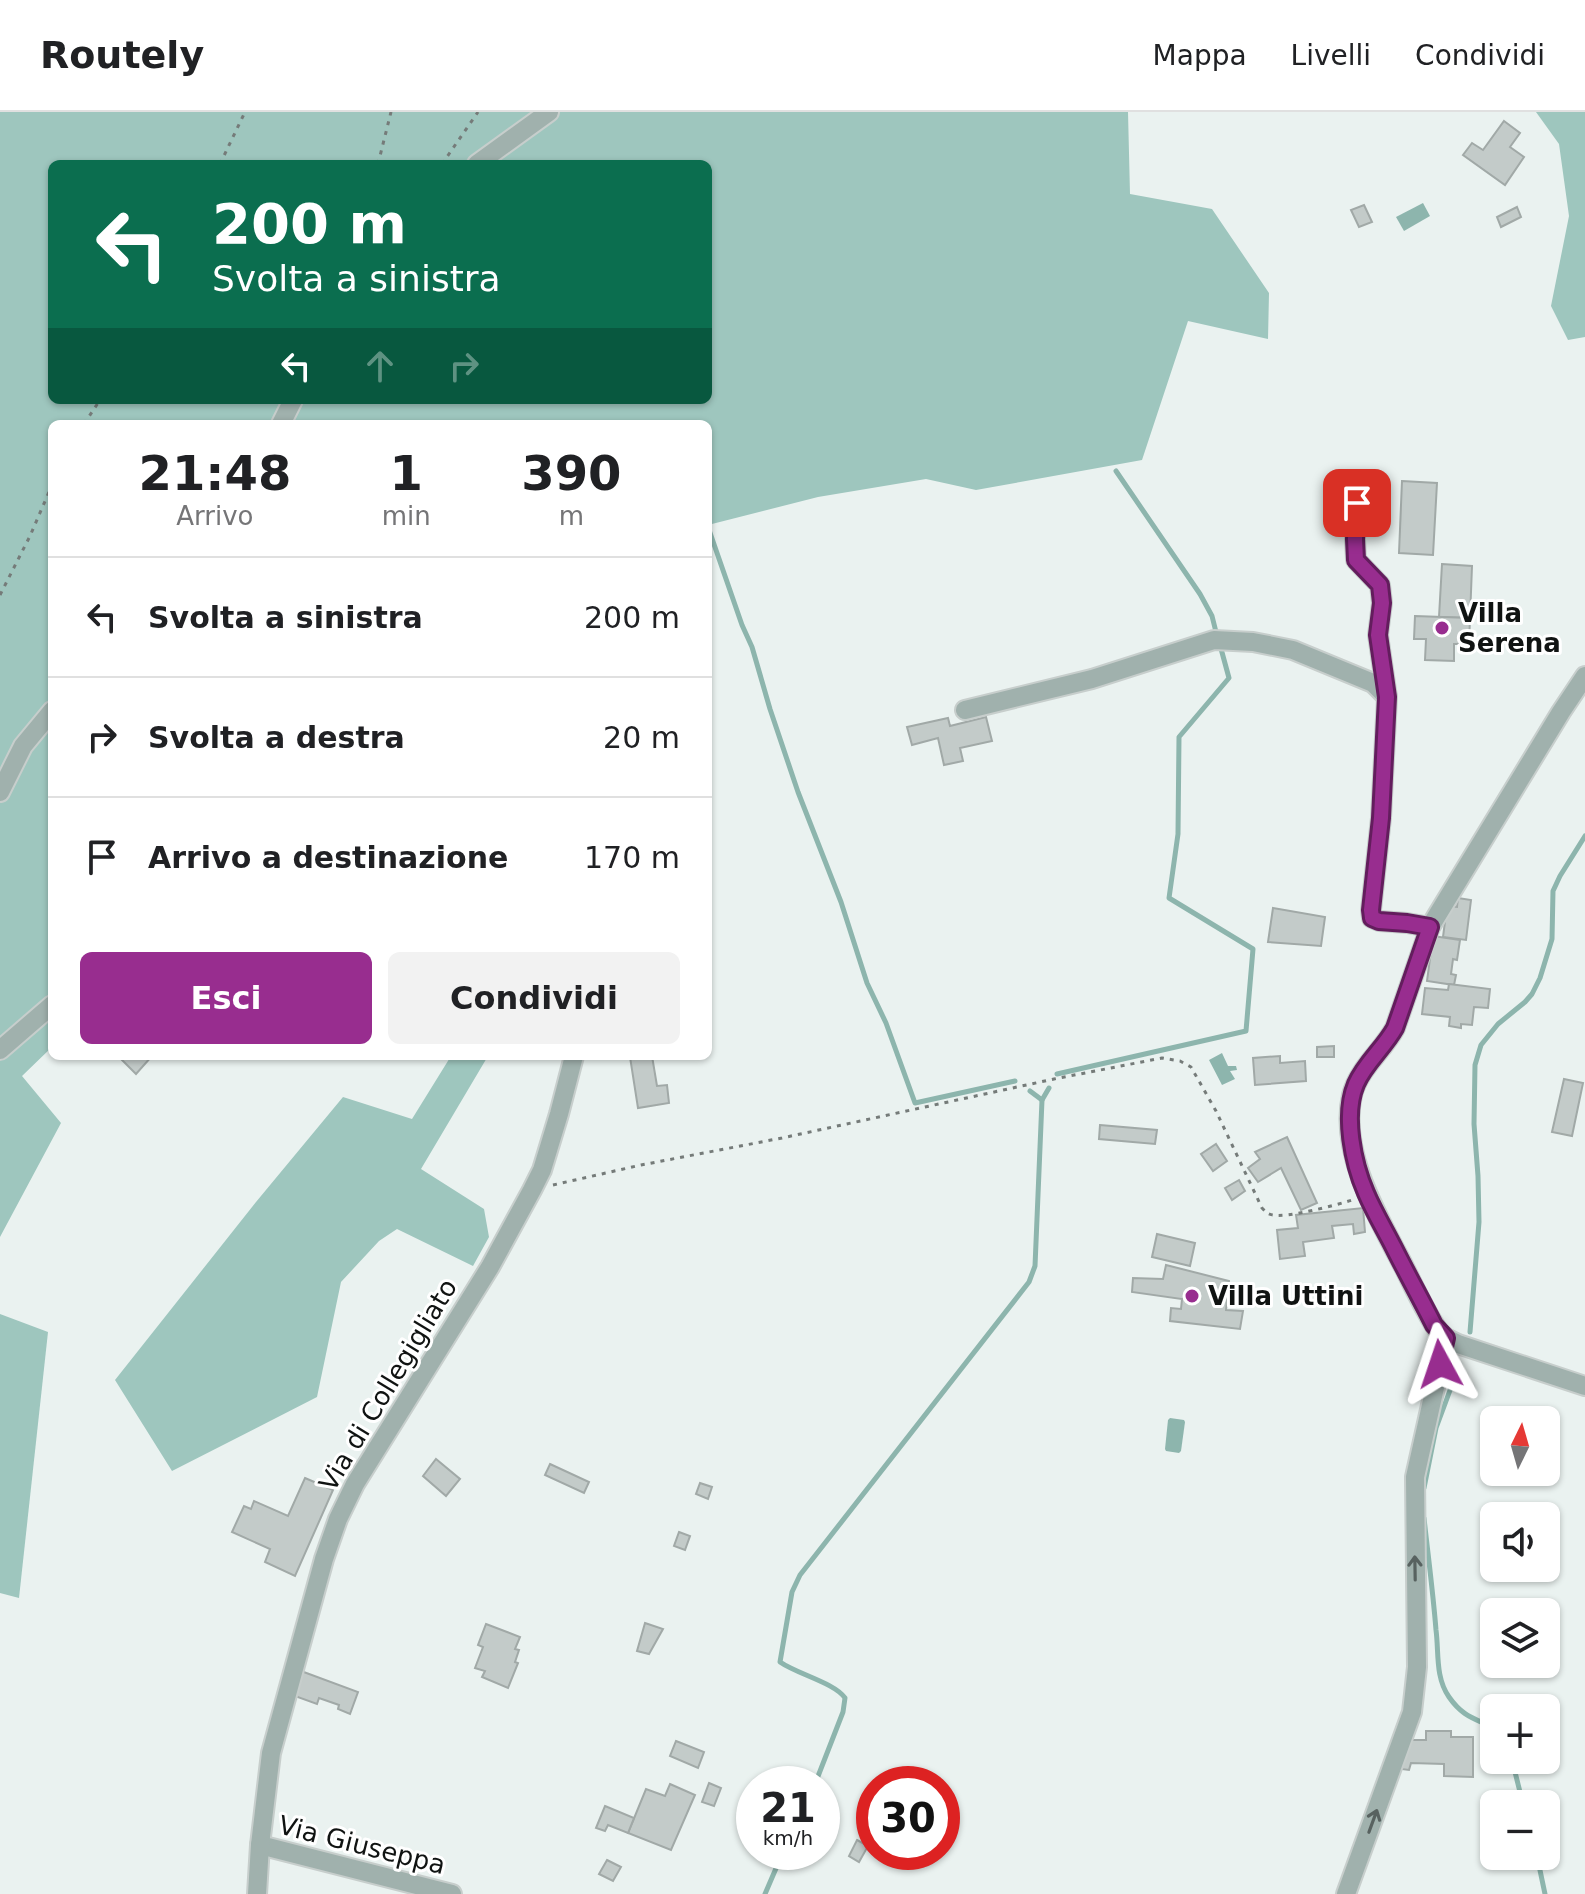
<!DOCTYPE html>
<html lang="it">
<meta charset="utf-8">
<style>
:root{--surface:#fff;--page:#f2f2f2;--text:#202124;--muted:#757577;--line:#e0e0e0;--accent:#982d8f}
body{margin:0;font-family:"DejaVu Sans",sans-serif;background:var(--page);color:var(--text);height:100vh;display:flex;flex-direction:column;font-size:30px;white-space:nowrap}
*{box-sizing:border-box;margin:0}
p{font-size:26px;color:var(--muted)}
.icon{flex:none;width:44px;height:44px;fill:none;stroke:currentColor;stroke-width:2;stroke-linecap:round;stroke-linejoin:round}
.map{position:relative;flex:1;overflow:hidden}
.details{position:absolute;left:48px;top:308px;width:664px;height:640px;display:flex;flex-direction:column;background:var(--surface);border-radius:12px;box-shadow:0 2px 6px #0004}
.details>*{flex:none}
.top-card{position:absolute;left:48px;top:48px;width:664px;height:244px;border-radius:12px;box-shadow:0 2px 6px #0004;background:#0b6e4f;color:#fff;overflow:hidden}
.needle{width:52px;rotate:5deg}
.tools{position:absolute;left:1480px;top:1294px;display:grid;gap:16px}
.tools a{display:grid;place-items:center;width:80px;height:80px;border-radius:12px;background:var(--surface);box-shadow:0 2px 6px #0004;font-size:40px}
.speed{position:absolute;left:736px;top:1654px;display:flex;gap:16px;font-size:40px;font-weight:700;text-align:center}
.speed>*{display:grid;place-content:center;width:104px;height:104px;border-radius:50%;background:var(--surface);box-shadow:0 2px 6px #0004;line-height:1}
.speed small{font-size:20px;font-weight:400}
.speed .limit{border:12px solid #d22;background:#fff;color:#111}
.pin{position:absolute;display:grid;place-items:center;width:68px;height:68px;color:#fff;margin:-34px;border-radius:16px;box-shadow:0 4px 12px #0006}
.me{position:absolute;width:88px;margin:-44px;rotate:355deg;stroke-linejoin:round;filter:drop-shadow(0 0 6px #0008)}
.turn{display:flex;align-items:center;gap:28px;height:168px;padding:0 32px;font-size:36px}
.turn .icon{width:104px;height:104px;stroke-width:2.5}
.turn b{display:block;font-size:56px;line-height:68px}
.lanes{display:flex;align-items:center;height:76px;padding:0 32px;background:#0003;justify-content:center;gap:40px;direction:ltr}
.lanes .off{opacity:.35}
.eta{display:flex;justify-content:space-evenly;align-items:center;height:136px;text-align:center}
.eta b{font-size:48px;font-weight:800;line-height:56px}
.action{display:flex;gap:16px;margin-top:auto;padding:16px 32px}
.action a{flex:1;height:92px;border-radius:12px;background:var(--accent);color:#fff;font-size:32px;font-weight:800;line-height:92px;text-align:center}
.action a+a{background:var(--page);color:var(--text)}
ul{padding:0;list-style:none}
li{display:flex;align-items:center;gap:24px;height:120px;padding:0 32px;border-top:2px solid var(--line)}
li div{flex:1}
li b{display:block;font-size:30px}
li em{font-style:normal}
header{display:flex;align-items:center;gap:48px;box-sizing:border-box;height:112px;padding:0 40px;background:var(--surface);border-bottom:2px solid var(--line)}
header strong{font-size:38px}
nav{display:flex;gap:44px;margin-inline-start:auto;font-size:28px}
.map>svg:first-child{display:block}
</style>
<header>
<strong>Routely</strong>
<nav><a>Mappa</a><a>Livelli</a><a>Condividi</a></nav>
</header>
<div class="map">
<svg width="1585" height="1782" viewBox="0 0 1585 1782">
<rect width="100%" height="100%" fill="#eaf2f0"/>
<g fill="#9ec6be" fill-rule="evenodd">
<path d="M 0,0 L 1128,0 L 1130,82 L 1212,97 L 1269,181 L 1268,227 L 1188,209 L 1142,348 L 976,378 L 926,367 L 818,385 L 708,413 L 708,312 L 52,312 L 52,935 L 22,964 L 61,1011 L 0,1125 ZM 52,52 L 708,52 L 708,288 L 52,288 Z"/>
<polygon points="1536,0 1585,0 1585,225 1568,228 1551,194 1569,104 1559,32"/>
<polygon points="451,944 488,944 421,1057 484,1097 489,1125 473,1154 397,1117 379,1129 341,1170 317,1285 172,1359 115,1268 256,1090 343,985 412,1007"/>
<polygon points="0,1202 48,1220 19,1486 0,1481"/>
</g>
<g fill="#8db5ad">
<polygon points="1423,91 1430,104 1404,119 1396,105"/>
<polygon points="1222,941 1228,954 1236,954 1237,958 1230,959 1235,967 1222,973 1209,948"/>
<polygon points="1170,1306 1184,1308 1185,1310 1181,1339 1179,1341 1166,1339 1165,1337 1168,1308"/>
</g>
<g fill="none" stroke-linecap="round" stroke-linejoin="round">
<g stroke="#8db5ad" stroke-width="5">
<polyline points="1116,359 1200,482 1212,504 1217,524"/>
<polyline points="708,415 742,513 752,535 770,597 798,680 841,790 867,871 886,911 915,991 1015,969"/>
<polyline points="1057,962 1246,919 1253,837 1169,786 1178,722 1179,625 1229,566 1220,533"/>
<polyline points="1030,979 1042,988"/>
<polyline points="1470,1220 1479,1110 1478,1064 1474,1012 1475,953 1481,933 1498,912 1525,890 1532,882 1540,866 1552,827 1553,779 1560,764 1585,724"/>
<polyline points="1424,1376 1436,1316 1459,1254"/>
<path d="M 1424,1406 C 1428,1443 1433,1480 1436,1518 C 1439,1540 1435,1565 1449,1585 C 1463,1605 1474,1606 1494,1616"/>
<polyline points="1512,1648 1523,1692"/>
<path d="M 815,1672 L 843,1600 L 845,1586 C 835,1571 797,1562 780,1550 L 792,1480 L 800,1463 L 1029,1170 L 1035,1154 L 1042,988 L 1049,976"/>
<polyline points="1537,1744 1545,1782"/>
<polyline points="765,1782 783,1740"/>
</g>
</g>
<g fill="#c3cbc9" stroke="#a1a9a7" stroke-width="2">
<polygon points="1504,9 1520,21 1510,35 1524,45 1505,73 1463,43 1472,31 1483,38"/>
<polygon points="1364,93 1372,110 1359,115 1351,98"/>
<polygon points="1517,95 1521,105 1501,115 1497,105"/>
<polygon points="1402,369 1437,371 1433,443 1399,441"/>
<polygon points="1442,452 1472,454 1470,506 1439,505"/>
<polygon points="1415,504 1470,506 1469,532 1454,532 1454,549 1425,548 1426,527 1414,527"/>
<polygon points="986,605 992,629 960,636 963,649 944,653 938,626 912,633 907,615 948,606 950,614"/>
<polygon points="1458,786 1471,788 1466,828 1443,825 1447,794 1457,795"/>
<polygon points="1273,796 1325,805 1321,834 1268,830"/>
<polygon points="1433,824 1460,828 1457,848 1453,847 1451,862 1456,863 1454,873 1427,869"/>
<polygon points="1449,872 1490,877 1488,896 1474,895 1472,913 1461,912 1461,916 1449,914 1450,905 1422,902 1425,876 1448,878"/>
<polygon points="1334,934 1334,945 1317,945 1317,935"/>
<polygon points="118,944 152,944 136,962"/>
<polygon points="640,944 652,944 657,974 667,973 669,991 638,996 630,945"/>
<polygon points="1280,944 1280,951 1305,949 1306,969 1255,973 1253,946"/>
<polygon points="1564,967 1583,971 1572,1024 1552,1020"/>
<polygon points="1100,1013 1157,1018 1155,1032 1099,1027"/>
<polygon points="1287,1025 1317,1091 1301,1098 1281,1056 1258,1070 1248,1056 1260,1047 1255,1040"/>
<polygon points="1216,1032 1227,1049 1213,1059 1201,1042"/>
<polygon points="1239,1068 1245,1079 1232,1088 1225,1076"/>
<polygon points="1363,1096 1365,1120 1354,1122 1353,1112 1332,1114 1334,1126 1303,1130 1305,1144 1280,1147 1277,1118 1298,1116 1296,1103"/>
<polygon points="1157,1122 1195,1131 1190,1154 1152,1145"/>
<polygon points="1166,1153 1229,1169 1226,1198 1243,1199 1240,1217 1170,1209 1171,1196 1181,1197 1182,1187 1132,1180 1133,1166 1163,1167"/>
<polygon points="436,1347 460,1367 446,1384 423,1364"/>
<polygon points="550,1352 589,1370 584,1381 545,1363"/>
<polygon points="305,1366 333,1378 295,1464 265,1450 270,1437 232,1420 244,1394 251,1397 254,1389 288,1404"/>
<polygon points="700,1371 712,1375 708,1387 696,1382"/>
<polygon points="679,1420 690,1424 685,1438 674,1434"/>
<polygon points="645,1511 663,1517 649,1542 637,1539"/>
<polygon points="486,1512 520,1525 515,1537 519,1538 515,1550 518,1551 508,1576 482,1565 485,1559 475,1556 483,1535 478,1533"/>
<polygon points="301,1559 358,1580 350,1602 338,1597 339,1593 319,1586 317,1592 292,1583"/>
<polygon points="1426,1619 1451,1619 1451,1625 1473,1625 1473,1665 1444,1664 1444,1652 1411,1651 1409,1658 1401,1657 1407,1628 1426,1628"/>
<polygon points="676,1629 704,1640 698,1656 670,1644"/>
<polygon points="709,1671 721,1676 714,1694 702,1690"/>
<polygon points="670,1672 695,1683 671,1738 628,1721 646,1677 665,1684"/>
<polygon points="605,1694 634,1706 628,1721 608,1713 605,1719 596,1716"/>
<polygon points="857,1728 868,1734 859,1750 849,1744"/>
<polygon points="607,1748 621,1755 613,1769 599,1762"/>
</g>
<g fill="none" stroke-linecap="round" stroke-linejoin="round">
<g stroke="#c7cecc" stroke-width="22">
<g id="minor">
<polyline points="477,52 549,0"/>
<polyline points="281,312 293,288"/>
<polyline points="1357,391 1355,427 1356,448 1380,473 1382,491 1378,523 1387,585 1381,706 1371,798 1372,806 1379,809 1407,811 1430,815"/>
<path d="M 1585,564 L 1561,600 L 1430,815 L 1395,916 C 1382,940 1359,956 1352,983 C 1339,1041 1378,1105 1404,1155 C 1415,1177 1425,1200 1439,1220 L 1446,1226 L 1458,1232 L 1585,1274"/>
<polyline points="965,598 1092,567 1214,528 1253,530 1293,538 1373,571 1387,585"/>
<polyline points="0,680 23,634 52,599"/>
<polyline points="0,938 52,893"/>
<polyline points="260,1733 452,1782"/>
<polyline points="257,1782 260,1733 271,1641 324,1447 338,1407 355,1372 490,1155 532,1078 542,1058 559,1002 574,944"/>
<polyline points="1346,1782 1412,1600 1417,1555 1415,1365 1446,1226"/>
</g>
</g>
<g stroke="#757b79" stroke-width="3" stroke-dasharray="4 6" stroke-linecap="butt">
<polyline points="220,52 245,0"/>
<polyline points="378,52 391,0"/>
<polyline points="442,52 478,0"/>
<polyline points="84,312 100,288"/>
<polyline points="0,483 30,424 52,373"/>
<path d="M 553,1073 L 641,1053 L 782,1026 L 1054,967 L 1162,946 L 1180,949 L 1191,955 L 1216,999 L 1262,1096 C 1266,1100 1267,1102 1273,1103 C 1287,1106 1337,1093 1352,1088"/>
</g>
<use href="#minor" stroke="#a0b1ad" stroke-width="18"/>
</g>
<defs><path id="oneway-shaft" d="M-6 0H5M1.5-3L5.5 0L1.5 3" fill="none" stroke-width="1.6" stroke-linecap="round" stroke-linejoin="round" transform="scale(2)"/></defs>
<g stroke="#586260">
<use href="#oneway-shaft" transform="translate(1415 1456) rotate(-91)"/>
<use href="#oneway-shaft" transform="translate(1373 1709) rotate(-70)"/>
</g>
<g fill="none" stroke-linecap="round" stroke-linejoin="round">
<g stroke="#631d5d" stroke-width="20">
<path id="route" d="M 1357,391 L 1355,427 L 1356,448 L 1380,473 L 1382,491 L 1378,523 L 1387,585 L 1381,706 L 1371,798 L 1372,806 L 1379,809 L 1407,811 L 1430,815 L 1395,916 C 1384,936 1365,951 1356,972 C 1343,1003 1353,1051 1366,1081 C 1374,1100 1385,1118 1394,1136 C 1407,1162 1421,1187 1434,1213 L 1446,1226 L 1440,1252"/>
</g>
<use href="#route" stroke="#982d8f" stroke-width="14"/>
</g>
<g fill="#982d8f" stroke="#fff" stroke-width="3">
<circle cx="1442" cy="516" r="8"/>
<circle cx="1192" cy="1184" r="8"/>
</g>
<g text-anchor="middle" stroke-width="6" stroke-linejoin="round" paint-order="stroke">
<g font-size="26" font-weight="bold" fill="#101312" stroke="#fff" text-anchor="start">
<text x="1458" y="510">Villa<tspan x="1458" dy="30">Serena</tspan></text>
<text x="1208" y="1193">Villa Uttini</text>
</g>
<g font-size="26" fill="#101312" stroke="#fff">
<text transform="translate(388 1273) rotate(-59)" y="9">Via di Collegigliato</text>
<text transform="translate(362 1733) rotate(14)" y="9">Via Giuseppa</text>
</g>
</g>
</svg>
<div class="tools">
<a><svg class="needle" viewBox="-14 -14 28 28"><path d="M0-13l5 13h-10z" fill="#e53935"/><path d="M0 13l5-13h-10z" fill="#757577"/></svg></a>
<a><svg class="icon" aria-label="sound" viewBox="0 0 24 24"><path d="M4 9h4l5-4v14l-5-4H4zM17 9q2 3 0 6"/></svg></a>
<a><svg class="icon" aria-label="layers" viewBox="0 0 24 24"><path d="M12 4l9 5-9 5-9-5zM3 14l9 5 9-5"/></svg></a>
<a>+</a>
<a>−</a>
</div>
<div class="speed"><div>21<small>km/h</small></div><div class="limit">30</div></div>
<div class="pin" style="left:1357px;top:391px;background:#d93025"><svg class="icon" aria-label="arrive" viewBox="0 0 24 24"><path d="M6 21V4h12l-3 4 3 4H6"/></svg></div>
<svg class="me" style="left:1440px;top:1252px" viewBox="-20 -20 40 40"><path d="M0-17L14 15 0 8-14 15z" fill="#982d8f" stroke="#fff" stroke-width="4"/></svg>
<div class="top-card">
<div class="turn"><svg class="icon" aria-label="left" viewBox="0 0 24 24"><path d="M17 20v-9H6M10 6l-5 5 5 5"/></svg><div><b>200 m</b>Svolta a sinistra</div></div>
<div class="lanes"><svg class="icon" aria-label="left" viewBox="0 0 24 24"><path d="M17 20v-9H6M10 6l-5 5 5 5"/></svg><svg class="icon off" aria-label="ahead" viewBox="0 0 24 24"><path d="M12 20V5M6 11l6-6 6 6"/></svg><svg class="icon off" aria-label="right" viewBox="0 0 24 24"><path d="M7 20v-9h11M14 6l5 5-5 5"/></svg></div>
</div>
<section class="details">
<div class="eta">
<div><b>21:48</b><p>Arrivo</p></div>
<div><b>1</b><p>min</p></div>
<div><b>390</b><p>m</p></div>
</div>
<ul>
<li><svg class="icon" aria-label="left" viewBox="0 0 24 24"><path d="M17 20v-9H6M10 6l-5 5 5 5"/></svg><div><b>Svolta a sinistra</b></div><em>200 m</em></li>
<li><svg class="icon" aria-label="right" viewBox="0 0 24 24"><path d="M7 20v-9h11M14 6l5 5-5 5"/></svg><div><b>Svolta a destra</b></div><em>20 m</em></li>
<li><svg class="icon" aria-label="arrive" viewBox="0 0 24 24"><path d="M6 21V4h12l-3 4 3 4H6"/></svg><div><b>Arrivo a destinazione</b></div><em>170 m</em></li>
</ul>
<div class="action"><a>Esci</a><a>Condividi</a></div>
</section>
</div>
